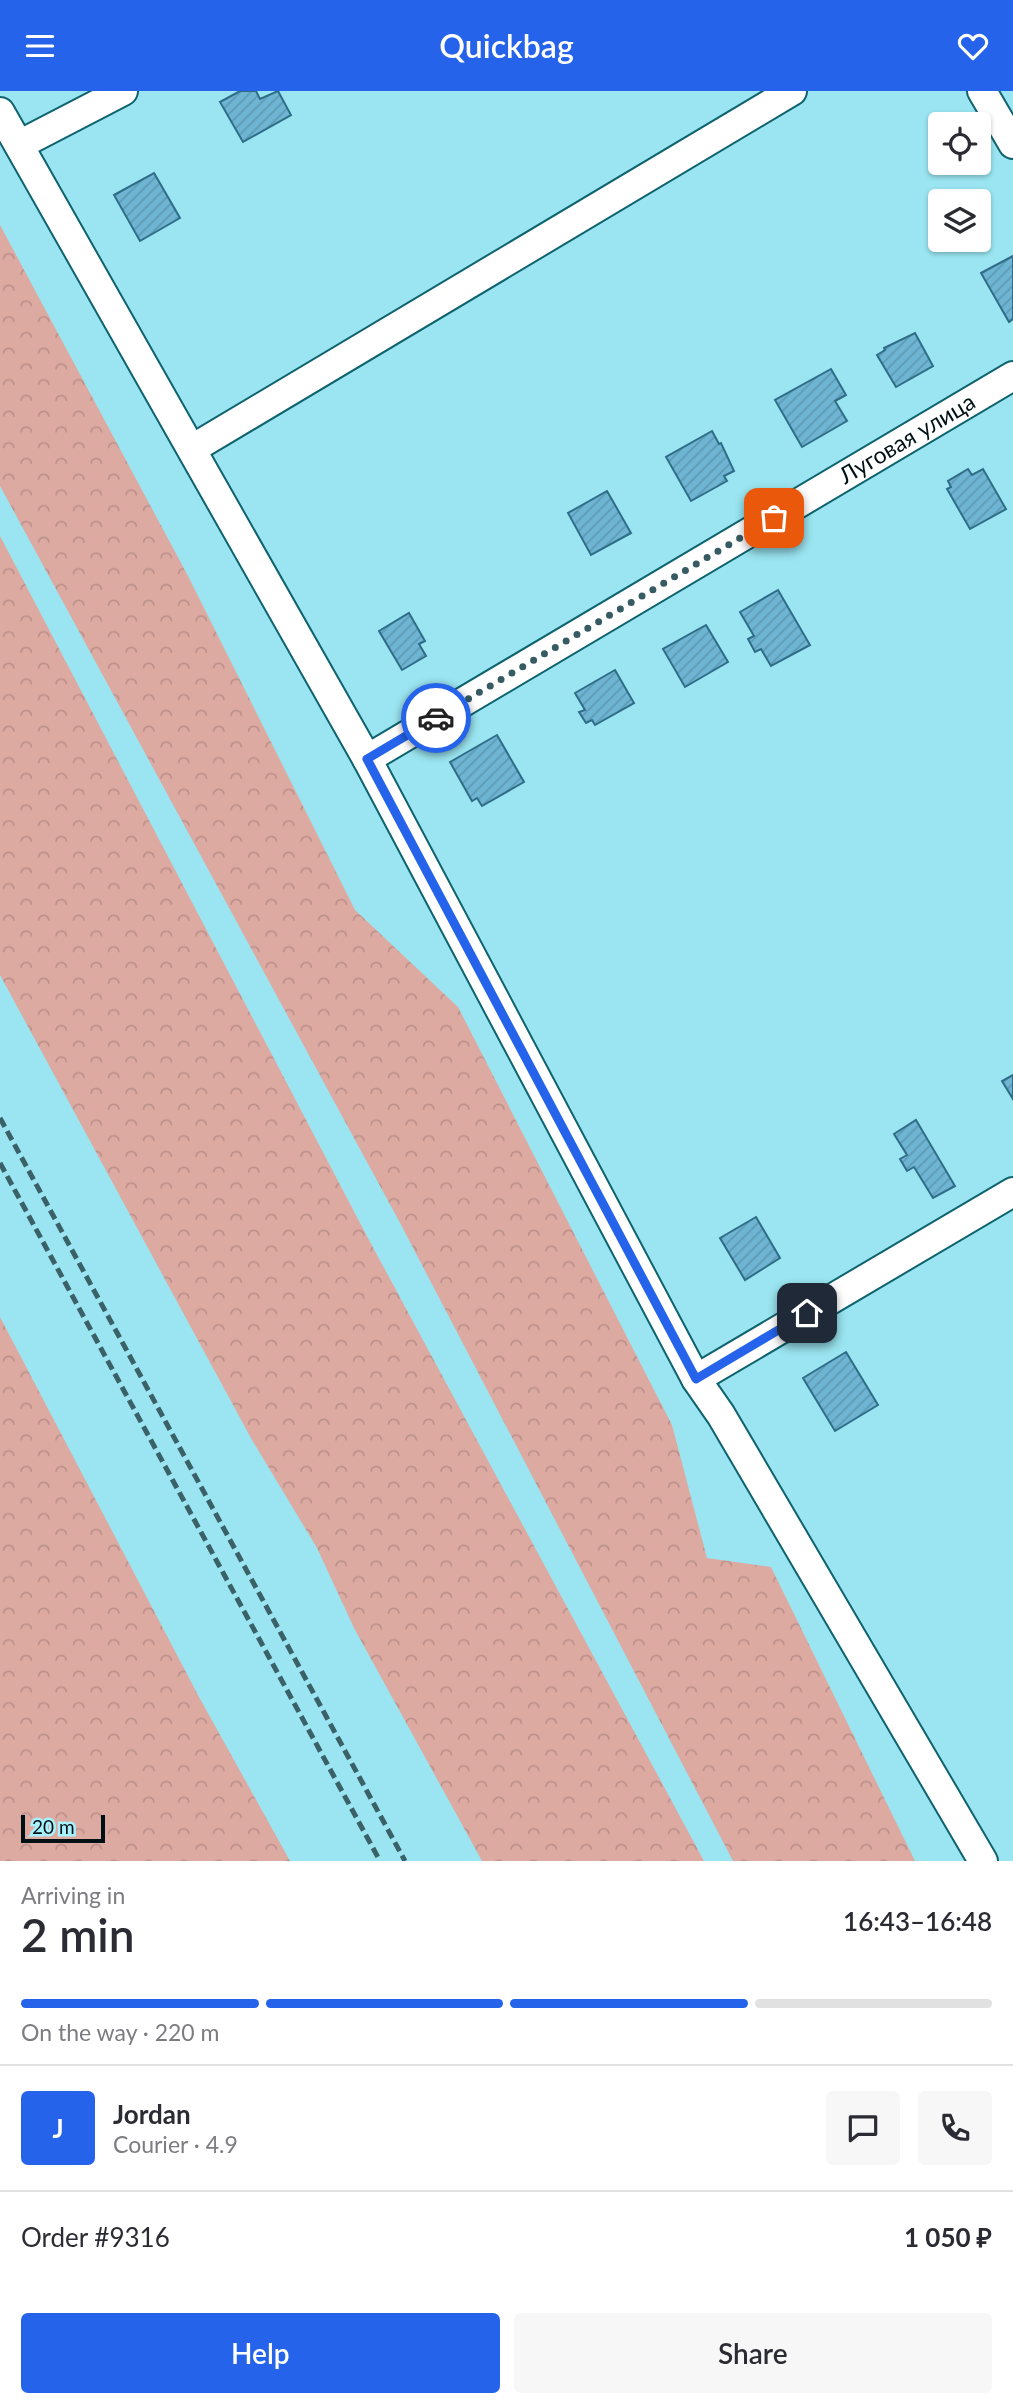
<!DOCTYPE html>
<meta charset="utf-8">
<style>
:root{--surface:#fff;--page:#f7f7f7;--text:#2b2b33;--muted:#7c7c81;--line:#e1e1e2;--accent:#2563eb}
body{margin:0;font-family:Lato,sans-serif;background:var(--page);color:var(--text);height:100vh;display:flex;flex-direction:column;font-size:26px;white-space:nowrap}
*{box-sizing:border-box;margin:0}
p{font-size:23px;color:var(--muted)}
.icon{flex:none;width:38px;height:38px;fill:none;stroke:currentColor;stroke-width:2;stroke-linecap:round;stroke-linejoin:round}
.map{position:relative;height:1770px;overflow:hidden}
.sheet{display:flex;flex-direction:column;background:var(--surface);flex:1}
.sheet>*{flex:none}
.tools{position:absolute;left:928px;top:21px;display:grid;gap:14px}
.tools a{display:grid;place-items:center;width:63px;height:63px;border-radius:7px;background:var(--surface);box-shadow:0 2px 5px #0004;font-size:35px}
.scale{position:absolute;left:21px;bottom:18px;width:84px;box-sizing:border-box;padding-left:7px;border:4px solid #001115;border-top:0;font-size:19px;line-height:24px;white-space:nowrap;color:#001115;-webkit-text-stroke:5px #a7f2fe;paint-order:stroke}
.pin{position:absolute;display:grid;place-items:center;width:60px;height:60px;color:#fff;margin:-30px;border-radius:14px;box-shadow:0 4px 10px #0006}
.courier{position:absolute;display:grid;place-items:center;width:70px;height:70px;margin:-35px;border:5px solid #2563eb;border-radius:50%;background:#fff;color:#222;box-shadow:0 2px 9px #0007}
.overview em{font-style:normal;font-weight:600}
.overview div{display:flex;flex-direction:column-reverse}
.overview{display:flex;align-items:center;justify-content:space-between;height:119px;padding:0 21px}
h1{font-size:46px;font-weight:600;line-height:52px}
.bar{display:grid;grid-template-columns:repeat(4,1fr);gap:10px 7px;align-content:center;height:84px;padding:0 21px}
.bar i{height:9px;border-radius:5px;background:var(--line)}
.bar .on{background:var(--accent)}
.bar p{grid-column:span 4}
.line{display:flex;align-items:center;gap:18px;padding:0 21px;border-top:2px solid var(--line)}
.line div{flex:1}
.round{display:grid;place-items:center;flex:none;width:74px;height:74px;border-radius:7px;background:var(--page)}
.primary-button{display:flex;gap:14px;margin-top:auto;padding:14px 21px}
.primary-button a{flex:1;height:80px;border-radius:7px;background:var(--accent);color:#fff;font-size:28px;font-weight:600;line-height:80px;text-align:center}
.primary-button a+a{background:var(--page);color:var(--text)}
header{display:flex;justify-content:space-between;align-items:center;height:91px;padding:0 21px;background:var(--accent);color:#fff;font-size:32px;font-weight:600}
.map>svg:first-child{display:block}
.forest{fill:url(#forest-crowns)}
.building{fill:url(#building-hatch);stroke:#2f6d87;stroke-width:2}
.lines{fill:none;stroke-linecap:round;stroke-linejoin:round}
.minor-casing{stroke:#0e636e;stroke-width:32}
.minor{stroke:#fff;stroke-width:28}
.rail{stroke:#3a6168;stroke-width:5;stroke-dasharray:10 5;stroke-linecap:butt}
.done{stroke:#365b62;stroke-width:7;stroke-dasharray:0 12.6}
.route{stroke:#2563eb;stroke-width:9}
.labels{text-anchor:middle;stroke-width:5;stroke-linejoin:round;paint-order:stroke}
.street-label{font-size:23px;fill:#001115;stroke:#a7f2fe}
</style>
<header><svg class="icon" aria-label="menu" viewBox="0 0 24 24"><path d="M4 6h16M4 12h16M4 18h16"/></svg>Quickbag<svg class="icon" aria-label="heart" viewBox="0 0 24 24"><path d="M12 20l-8-8c-3-5 5-10 8-4 3-6 11-1 8 4z"/></svg></header>
<div class="map">
<svg width="1013" height="1770" viewBox="0 0 1013 1770">
<defs>
<pattern id="forest-crowns" width="20" height="18" patternUnits="userSpaceOnUse" patternTransform="scale(1.75)"><rect width="20" height="18" fill="#ddaaa2"/><path d="M2 6a3 3 0 1 1 6 0M12 15a3 3 0 1 1 6 0" fill="none" stroke="#bc918b"/></pattern>
<pattern id="building-hatch" width="6" height="6" patternUnits="userSpaceOnUse" patternTransform="scale(1.75)"><rect width="6" height="6" fill="#6eb4d3"/><path d="M-1 1l2-2M0 6l6-6M5 7l2-2" fill="none" stroke="#5e9ab4"/></pattern>
</defs>
<rect width="100%" height="100%" fill="#9ae5f1"/>
<path class="forest" d="M0,134L188,485L355,819L458,916L672,1334L707,1467L771,1476L915,1770H733L399,1130L0,395Z
M0,445L369,1149L704,1770H482L354,1537L317,1457L252,1349L0,884Z
M0,1226L199,1606L290,1770H0Z"/>
<path class="building" d="M240,0H256L260,8L278,0L291,24L243,51L220,11Z
M154,82L180,127L140,150L114,104Z
M1013,165V228L1009,231L981,182Z
M915,242L933,275L896,296L877,264L885,259L884,257Z
M831,278L846,304L835,310L847,330L802,356L775,309Z
M712,340L719,353L721,352L734,380L724,385L727,390L691,410L666,366Z
M968,378L972,384L983,378L1006,418L970,438L947,398L951,396L948,390Z
M607,400L631,442L591,464L568,422Z
M778,499L810,554L771,575L761,558L755,561L748,548L754,545L740,521Z
M409,522L425,550L419,553L426,565L402,579L379,540Z
M706,534L728,571L685,596L663,558Z
M615,579L634,612L595,634L592,629L586,632L579,621L585,619L575,602Z
M497,644L524,691L482,715L477,707L472,710L450,671Z
M1013,984V1008L1002,990Z
M916,1029L955,1095L933,1107L914,1076L907,1080L900,1068L907,1064L894,1043Z
M756,1126L780,1167L745,1189L720,1147Z
M846,1261L878,1314L835,1340L803,1287Z"/>
<g class="lines">
<defs>
<g id="minor">
<path d="M982,0L1013,53"/>
<path d="M0,21L367,668L696,1288L721,1324L983,1770"/>
<path d="M19,54L123,0"/>
<path d="M192,358L792,0"/>
<path id="s1" d="M367,668L1013,285"/>
<path d="M696,1288L1013,1101"/>
</g>
</defs>
<use href="#minor" class="minor-casing"/>
<use href="#minor" class="minor"/>
<path class="rail" d="M0,1027L405,1770
M0,1072L380,1770"/>
</g>
<g class="lines">
<path class="done" d="M436,627L774,427"/>
<path class="route" d="M436,627L367,668L696,1288L807,1222"/>
</g>
<g class="labels">
<g class="street-label">
<text dy="8" stroke="none"><textPath href="#s1" startOffset="628">Луговая улица</textPath></text>
</g>
</g>
</svg>
<div class="tools">
<a><svg class="icon" aria-label="locate" viewBox="0 0 24 24"><circle cx="12" cy="12" r="6"/><path d="M12 2v4M12 18v4M2 12h4M18 12h4"/></svg></a>
<a><svg class="icon" aria-label="layers" viewBox="0 0 24 24"><path d="M12 4l9 5-9 5-9-5zM3 14l9 5 9-5"/></svg></a>
</div>
<div class="scale">20 m</div>
<div class="pin" style="left:774px;top:427px;background:#ea580c"><svg class="icon" aria-label="bag" viewBox="0 0 24 24"><path d="M5 8h14l-1 12H6zM9 8a3 3 0 0 1 6 0"/></svg></div>
<div class="pin" style="left:807px;top:1222px;background:#1f2937"><svg class="icon" aria-label="home" viewBox="0 0 24 24"><path d="M3 11l9-7 9 7M6 9v11h12V9"/></svg></div>
<div class="courier" style="left:436px;top:627px"><svg class="icon" aria-label="car" viewBox="0 0 24 24"><path d="M5 17H2v-5l4-1 3-4h7l3 4 3 1v5h-3M9 17h6M6 11h13"/><circle cx="7" cy="17" r="2"/><circle cx="17" cy="17" r="2"/></svg></div>
</div>
<section class="sheet">
<div class="overview"><div><h1>2 min</h1><p>Arriving in</p></div><em>16:43–16:48</em></div>
<div class="bar"><i class="on"></i><i class="on"></i><i class="on"></i><i></i><p>On the way · 220 m</p></div>
<div class="line" style="height:126px"><b class="round" style="background:var(--accent);color:#fff">J</b><div><b>Jordan</b><p>Courier · 4.9</p></div><a class="round"><svg class="icon" aria-label="chat" viewBox="0 0 24 24"><path d="M4 5h16v11H9l-5 4z"/></svg></a><a class="round"><svg class="icon" aria-label="phone" viewBox="0 0 24 24"><path d="M5 4h4l2 5-3 2q2 4 5 5l2-3 5 2v4C11 20 4 13 5 4z"/></svg></a></div>
<div class="line" style="height:91px"><div>Order #9316</div><b>1 050 ₽</b></div>
<div class="primary-button"><a>Help</a><a>Share</a></div>
</section>
